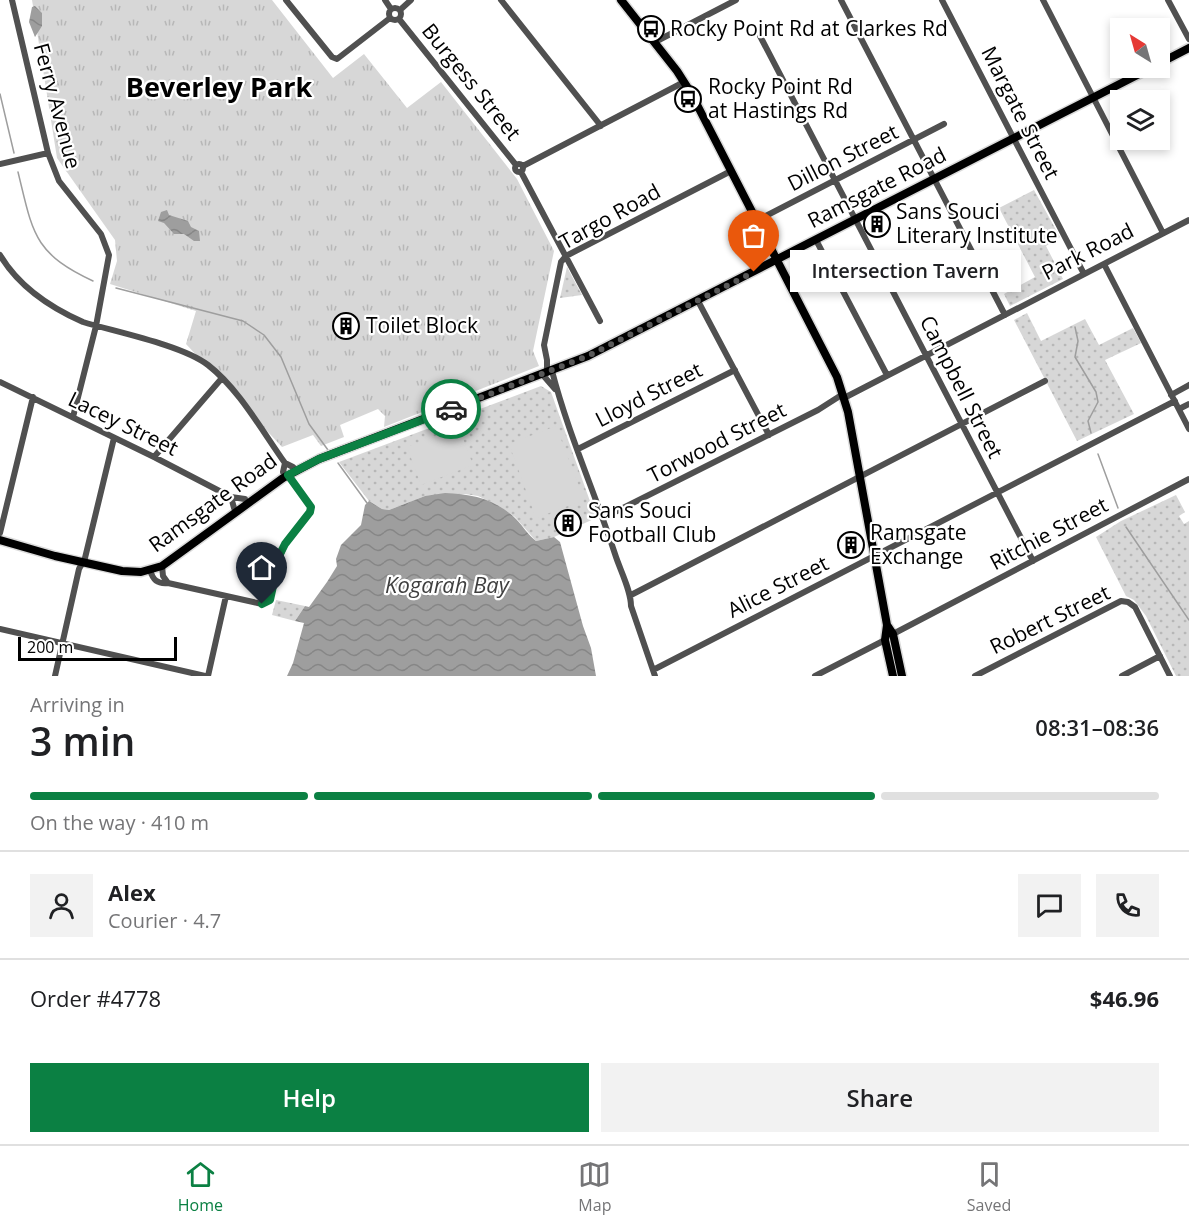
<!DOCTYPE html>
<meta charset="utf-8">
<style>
:root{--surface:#fff;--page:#f2f2f2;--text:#202124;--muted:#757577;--line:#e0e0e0;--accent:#0b8043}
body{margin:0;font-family:"Open Sans",sans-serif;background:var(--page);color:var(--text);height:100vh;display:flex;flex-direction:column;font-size:22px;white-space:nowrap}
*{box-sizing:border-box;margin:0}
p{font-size:20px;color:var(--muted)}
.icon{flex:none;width:33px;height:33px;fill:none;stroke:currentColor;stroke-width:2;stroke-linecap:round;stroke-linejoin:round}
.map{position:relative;height:676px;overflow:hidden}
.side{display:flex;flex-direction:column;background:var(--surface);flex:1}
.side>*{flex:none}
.needle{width:39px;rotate:323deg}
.fabs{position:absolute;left:1110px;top:18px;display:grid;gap:12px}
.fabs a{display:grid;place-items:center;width:60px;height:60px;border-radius:0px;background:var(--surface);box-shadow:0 3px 9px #0003;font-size:30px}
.scale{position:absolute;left:18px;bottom:15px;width:159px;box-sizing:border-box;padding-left:6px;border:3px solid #000;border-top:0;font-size:16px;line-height:21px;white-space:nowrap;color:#000;-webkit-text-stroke:4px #fff;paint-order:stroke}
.pin{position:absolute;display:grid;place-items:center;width:51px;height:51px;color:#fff;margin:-62px -26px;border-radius:50% 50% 50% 0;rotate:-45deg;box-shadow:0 0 6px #0007}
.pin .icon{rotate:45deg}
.courier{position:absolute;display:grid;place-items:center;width:60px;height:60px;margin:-30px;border:4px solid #0b8043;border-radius:50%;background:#fff;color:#222;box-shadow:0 2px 8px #0007}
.bubble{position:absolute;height:42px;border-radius:0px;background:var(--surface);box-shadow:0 3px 9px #0003;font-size:20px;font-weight:600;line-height:42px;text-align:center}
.headline em{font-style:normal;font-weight:600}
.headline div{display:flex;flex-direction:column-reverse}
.headline{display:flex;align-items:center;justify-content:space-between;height:102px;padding:0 30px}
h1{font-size:39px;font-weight:600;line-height:45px}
.bar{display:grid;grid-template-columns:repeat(4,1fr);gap:9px 6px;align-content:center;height:72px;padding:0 30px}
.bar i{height:8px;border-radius:4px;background:var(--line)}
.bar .selected{background:var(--accent)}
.bar p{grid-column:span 4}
.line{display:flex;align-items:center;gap:15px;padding:0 30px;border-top:2px solid var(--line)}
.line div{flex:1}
.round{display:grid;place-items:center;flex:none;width:63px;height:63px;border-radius:0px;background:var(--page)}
.primary-button{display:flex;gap:12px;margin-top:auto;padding:12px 30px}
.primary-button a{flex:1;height:69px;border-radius:0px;background:var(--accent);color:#fff;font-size:24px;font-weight:600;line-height:69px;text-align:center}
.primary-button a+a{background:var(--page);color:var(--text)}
.dock{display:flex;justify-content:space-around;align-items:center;height:84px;border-top:2px solid var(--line);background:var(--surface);font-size:16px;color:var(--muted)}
.dock a{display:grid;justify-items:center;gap:3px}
.dock .selected{color:var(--accent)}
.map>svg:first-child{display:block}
.grass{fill:url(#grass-tufts)}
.park{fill:url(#park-dots)}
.garden{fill:#d7d7d7}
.water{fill:url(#water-waves)}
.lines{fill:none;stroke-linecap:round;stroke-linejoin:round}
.stream{stroke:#9e9e9e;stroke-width:1.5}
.major-casing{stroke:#dbdbdb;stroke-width:11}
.minor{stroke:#505050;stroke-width:6}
.major{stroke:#000;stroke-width:8}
.done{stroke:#595959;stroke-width:6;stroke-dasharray:0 10.8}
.route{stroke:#0b8043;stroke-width:8}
.labels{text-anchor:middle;stroke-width:4.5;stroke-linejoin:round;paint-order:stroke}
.poi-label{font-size:21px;fill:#000;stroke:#fff;text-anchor:start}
.street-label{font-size:21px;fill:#000;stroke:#fff}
.water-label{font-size:22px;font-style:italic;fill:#3f3f3f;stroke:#fff}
.district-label{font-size:27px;font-weight:bold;fill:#000;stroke:#fff}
</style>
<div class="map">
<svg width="1189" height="676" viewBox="0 0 1189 676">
<defs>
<pattern id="grass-tufts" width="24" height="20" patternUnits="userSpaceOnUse" patternTransform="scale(1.5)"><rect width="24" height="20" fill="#d7d7d7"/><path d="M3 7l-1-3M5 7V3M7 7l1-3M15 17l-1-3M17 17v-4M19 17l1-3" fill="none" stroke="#b7b7b7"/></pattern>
<pattern id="park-dots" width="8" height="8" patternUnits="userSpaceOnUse" patternTransform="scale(1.5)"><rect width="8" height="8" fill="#d7d7d7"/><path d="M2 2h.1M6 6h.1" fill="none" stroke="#b7b7b7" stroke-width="1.8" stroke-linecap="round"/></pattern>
<pattern id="water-waves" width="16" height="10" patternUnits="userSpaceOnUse" patternTransform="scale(1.5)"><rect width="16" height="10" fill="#9e9e9e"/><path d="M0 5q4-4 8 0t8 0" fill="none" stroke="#868686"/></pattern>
</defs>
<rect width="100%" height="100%" fill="#fff"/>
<path class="grass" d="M32,0H272L333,78L364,54L407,108L441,82L517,179L554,251L533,351L539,366L384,427L385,416L378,409L340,425L344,437L321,446L313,435L282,447L186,344L196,311L110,284L117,261L115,240L57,158Z"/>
<path class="park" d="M1034,190L1060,237L1046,246L1063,279L1010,306L1004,294L1035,277L999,208Z
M567,267L582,295L560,298Z
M1027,313L1041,341L1085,319L1099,345L1133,328L1141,343L1105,360L1134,414L1077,441L1014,320Z
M541,386L551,392L596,518L554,537L536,541L515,517L499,506L478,496L465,494L425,496L389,510L382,509L369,501L339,462Z
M1176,495L1185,512L1179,516L1184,524L1189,521V676H1176L1146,616L1134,600L1126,596L1096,537L1121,521Z
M276,600L305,606L295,621L272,615Z"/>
<path class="garden" d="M556,426L584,500L536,518L509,444Z
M459,428L473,465L421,485L407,447Z"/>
<path class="water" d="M35,6L42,13V26L35,37L29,22L32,7Z
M167,210L169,215L188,221L191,227L199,231L200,241H194L184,234H174L164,223L158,221L161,212Z
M445,493C472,494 496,499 516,519C523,526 528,535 536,541L554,537L560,542L583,626L591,648L596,676H287L293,663L304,623L295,621L305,606L309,607L327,582L337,566L336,559L341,545L361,525L365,505L369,501L382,509L389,510L425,496Z"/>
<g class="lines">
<path class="stream" d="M0,94L14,153
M18,172C33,233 33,253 93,281
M116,288L243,321L264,335L281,357L309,424L328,450
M1075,327L1078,341L1075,357L1096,392L1098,402L1088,421L1091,433
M1098,454L1118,508
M338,463L367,503
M1126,527L1189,620"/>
<defs>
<path id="major" d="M621,0L677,71L691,93L837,377L848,412L887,625L885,640L893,676
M1160,63L1189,48
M0,540L55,556L122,571L141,572L162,566L283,478L319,459L588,356L1151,68
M887,625L893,634L902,676"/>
</defs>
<use href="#major" class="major-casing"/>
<path class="minor" d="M12,0L48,153L59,181L101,234L109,255L96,326L73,417
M286,0L332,57L337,59L390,18
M385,0L391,9
M501,0L601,126
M841,0L1005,315
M942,0L1084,274
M1043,0L1163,233
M1168,0L1189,39
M389 14a6 6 0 1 1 12 0a6 6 0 1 1-12 0Z
M400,10L411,0
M399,19L516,165
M760,36L1033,561
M655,42L736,0
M515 168a4 4 0 1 1 8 0a4 4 0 1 1-8 0Z
M0,164L48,153
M523,166L684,82
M521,172L600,321
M756,221L944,124
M816,240L887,375
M0,255C19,287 49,307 83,322C116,332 182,345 208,365C239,389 262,431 285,463L293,467
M1104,264L1189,429
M698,301L769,435
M552,371C568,433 595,493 615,554C620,570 631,590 631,606L655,676
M547,373V360L544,345L561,262L566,256L731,171
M542,374L555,389
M0,382L154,457L231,497L245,499
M1171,395L1189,385
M844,398L1189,220
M1179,409L1189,404
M578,449L735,370
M154,457L222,378
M283,472L285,463
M231,497L234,508
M603,518L818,410L843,394
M0,533L33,397
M162,566L163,576L168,583
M150,570C153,580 157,584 168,583L262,604L270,600L281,554L285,544L310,512L311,507L288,475
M631,595L1045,381
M0,629L205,676
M893,634L1189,479
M653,670L1175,401
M55,676L79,569L85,558L114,438
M208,676L226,596
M815,676L885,640
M975,676L1121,601L1128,602L1135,607L1170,676
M1122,676L1160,656"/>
<use href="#major" class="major"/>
</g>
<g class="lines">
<path class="done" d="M451,409L588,356L754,272"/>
<path class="route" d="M262,604L270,600L280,554L285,544L310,512L311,507L288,475L319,459L451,409"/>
</g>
<defs>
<symbol id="bus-ring" viewBox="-11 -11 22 22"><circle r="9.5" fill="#fff" stroke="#000" stroke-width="1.5"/><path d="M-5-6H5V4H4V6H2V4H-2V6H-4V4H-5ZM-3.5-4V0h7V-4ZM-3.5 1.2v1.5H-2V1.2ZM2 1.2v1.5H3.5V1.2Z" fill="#000"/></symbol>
<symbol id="building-ring" viewBox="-11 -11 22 22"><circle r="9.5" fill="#fff" stroke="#000" stroke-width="1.5"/><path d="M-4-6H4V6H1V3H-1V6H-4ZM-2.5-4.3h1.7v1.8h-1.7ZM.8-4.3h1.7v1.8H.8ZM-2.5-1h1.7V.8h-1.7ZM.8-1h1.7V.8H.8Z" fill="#000"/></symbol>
</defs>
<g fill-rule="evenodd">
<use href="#bus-ring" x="636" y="14" width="30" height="30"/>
<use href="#bus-ring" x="673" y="84" width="30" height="30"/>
<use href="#building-ring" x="862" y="209" width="30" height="30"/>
<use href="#building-ring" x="331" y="311" width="30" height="30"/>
<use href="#building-ring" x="553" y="508" width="30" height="30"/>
<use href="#building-ring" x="836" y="530" width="30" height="30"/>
</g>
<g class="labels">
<g class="poi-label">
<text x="670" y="36">Rocky Point Rd at Clarkes Rd</text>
<text x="708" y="94">Rocky Point Rd<tspan x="708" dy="24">at Hastings Rd</tspan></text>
<text x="896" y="219">Sans Souci<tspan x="896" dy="24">Literary Institute</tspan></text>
<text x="366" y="333">Toilet Block</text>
<text x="588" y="518">Sans Souci<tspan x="588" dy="24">Football Club</tspan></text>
<text x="870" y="540">Ramsgate<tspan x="870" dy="24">Exchange</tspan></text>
</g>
<g class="street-label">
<text transform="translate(471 82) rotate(51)" y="7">Burgess Street</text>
<text transform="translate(57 106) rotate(75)" y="7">Ferry Avenue</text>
<text transform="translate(1020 113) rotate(63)" y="7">Margate Street</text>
<text transform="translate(843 158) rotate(-27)" y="7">Dillon Street</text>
<text transform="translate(877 188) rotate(-27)" y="7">Ramsgate Road</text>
<text transform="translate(610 217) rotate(-29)" y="7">Targo Road</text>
<text transform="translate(1088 252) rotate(-27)" y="7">Park Road</text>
<text transform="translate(961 387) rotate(63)" y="7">Campbell Street</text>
<text transform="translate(649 395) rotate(-27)" y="7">Lloyd Street</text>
<text transform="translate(123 424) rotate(26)" y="7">Lacey Street</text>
<text transform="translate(717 443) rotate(-27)" y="7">Torwood Street</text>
<text transform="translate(213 503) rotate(-36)" y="7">Ramsgate Road</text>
<text transform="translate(1049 534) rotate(-28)" y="7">Ritchie Street</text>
<text transform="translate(778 587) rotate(-27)" y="7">Alice Street</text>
<text transform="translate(1050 620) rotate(-26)" y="7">Robert Street</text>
</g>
<g class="water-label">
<text x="447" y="593">Kogarah Bay</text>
</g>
<g class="district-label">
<text x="219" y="97">Beverley Park</text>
</g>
</g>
</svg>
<div class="fabs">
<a><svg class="needle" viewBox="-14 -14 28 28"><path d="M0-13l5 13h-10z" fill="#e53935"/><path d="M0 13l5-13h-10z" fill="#757577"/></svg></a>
<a><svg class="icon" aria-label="layers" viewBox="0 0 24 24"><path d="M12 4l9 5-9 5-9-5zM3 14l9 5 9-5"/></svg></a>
</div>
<div class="scale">200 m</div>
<div class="pin" style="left:754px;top:272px;background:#ea580c"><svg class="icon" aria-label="bag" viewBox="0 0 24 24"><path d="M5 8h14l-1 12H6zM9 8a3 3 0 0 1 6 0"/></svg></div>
<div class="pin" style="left:262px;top:604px;background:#1f2937"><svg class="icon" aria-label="home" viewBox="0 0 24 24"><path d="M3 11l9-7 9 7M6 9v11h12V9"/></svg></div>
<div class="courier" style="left:451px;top:409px"><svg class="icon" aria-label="car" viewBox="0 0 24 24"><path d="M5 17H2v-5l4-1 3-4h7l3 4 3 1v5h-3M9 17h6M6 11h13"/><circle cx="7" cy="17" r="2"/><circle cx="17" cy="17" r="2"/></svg></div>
<div class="bubble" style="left:790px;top:250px;width:231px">Intersection Tavern</div>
</div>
<section class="side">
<div class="headline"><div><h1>3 min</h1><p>Arriving in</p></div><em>08:31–08:36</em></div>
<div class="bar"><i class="selected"></i><i class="selected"></i><i class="selected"></i><i></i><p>On the way · 410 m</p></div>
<div class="line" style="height:108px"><a class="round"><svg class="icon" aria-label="person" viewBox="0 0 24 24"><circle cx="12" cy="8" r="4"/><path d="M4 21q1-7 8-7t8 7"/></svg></a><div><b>Alex</b><p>Courier · 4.7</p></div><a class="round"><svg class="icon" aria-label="chat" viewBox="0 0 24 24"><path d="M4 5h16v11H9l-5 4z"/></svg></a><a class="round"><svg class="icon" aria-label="phone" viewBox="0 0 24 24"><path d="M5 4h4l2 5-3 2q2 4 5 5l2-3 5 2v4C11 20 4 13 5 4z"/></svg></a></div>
<div class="line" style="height:78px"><div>Order #4778</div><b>$46.96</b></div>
<div class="primary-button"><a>Help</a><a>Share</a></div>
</section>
<nav class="dock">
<a class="selected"><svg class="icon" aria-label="home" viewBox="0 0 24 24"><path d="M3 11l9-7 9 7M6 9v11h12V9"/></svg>Home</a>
<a><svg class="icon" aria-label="map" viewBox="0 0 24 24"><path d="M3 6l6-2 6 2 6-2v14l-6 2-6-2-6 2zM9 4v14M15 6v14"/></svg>Map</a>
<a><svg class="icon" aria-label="saved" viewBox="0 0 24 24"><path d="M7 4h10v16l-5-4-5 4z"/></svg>Saved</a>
</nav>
